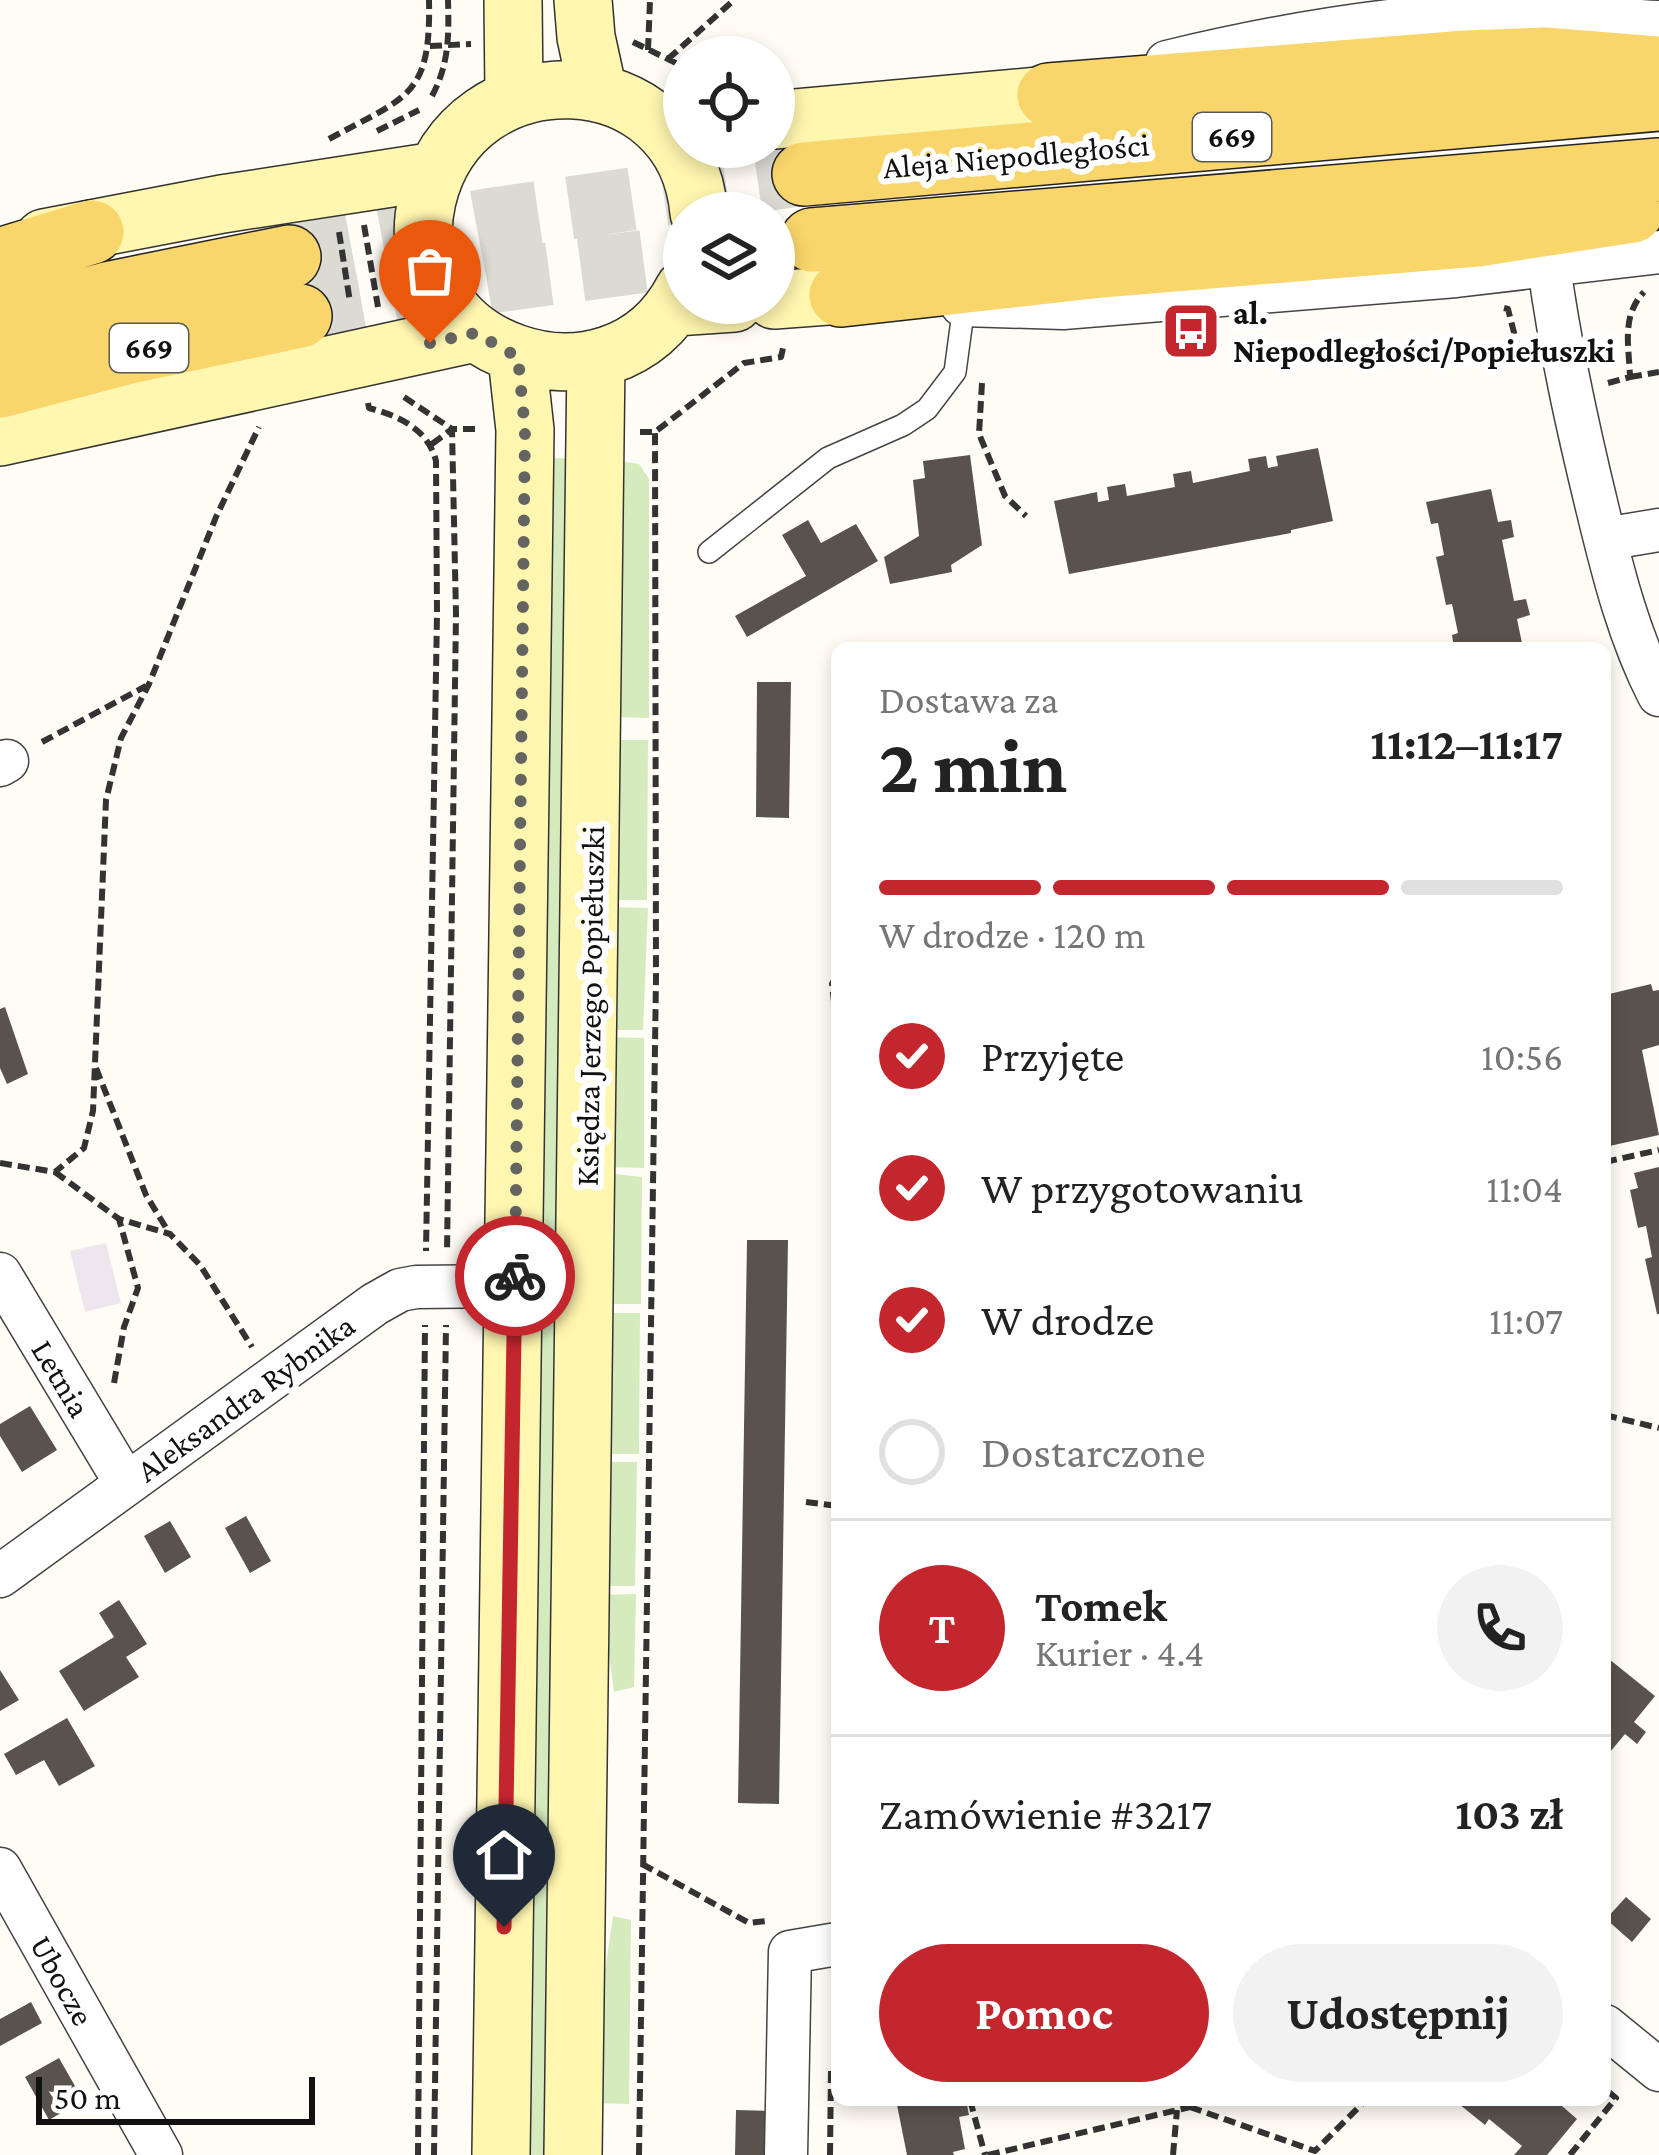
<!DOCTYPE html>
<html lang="pl">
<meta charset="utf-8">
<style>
:root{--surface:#fff;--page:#f2f2f2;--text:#222;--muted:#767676;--line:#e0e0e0;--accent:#c4262e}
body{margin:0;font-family:"Crimson Pro",serif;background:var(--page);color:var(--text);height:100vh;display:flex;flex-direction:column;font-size:45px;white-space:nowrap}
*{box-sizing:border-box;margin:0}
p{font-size:39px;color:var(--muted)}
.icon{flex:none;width:66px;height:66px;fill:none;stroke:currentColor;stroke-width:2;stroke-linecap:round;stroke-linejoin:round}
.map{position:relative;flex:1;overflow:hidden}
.panel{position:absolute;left:831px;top:642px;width:780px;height:1464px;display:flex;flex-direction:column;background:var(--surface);border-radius:18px;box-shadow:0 6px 18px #0003}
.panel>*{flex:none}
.controls{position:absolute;left:663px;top:36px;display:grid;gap:24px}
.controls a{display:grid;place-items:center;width:132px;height:132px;border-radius:50%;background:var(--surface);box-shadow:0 6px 18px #0003;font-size:60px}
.scale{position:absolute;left:36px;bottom:30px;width:279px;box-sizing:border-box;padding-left:12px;border:6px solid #111;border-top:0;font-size:33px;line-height:42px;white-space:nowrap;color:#111;-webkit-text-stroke:9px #fff;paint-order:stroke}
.pin{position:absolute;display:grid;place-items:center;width:102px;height:102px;color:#fff;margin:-123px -51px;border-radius:50% 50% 50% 0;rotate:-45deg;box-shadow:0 0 12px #0007}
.pin .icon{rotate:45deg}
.courier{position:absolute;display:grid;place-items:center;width:120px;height:120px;margin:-60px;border:9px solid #c4262e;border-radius:50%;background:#fff;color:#222;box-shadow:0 3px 15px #0007}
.summary em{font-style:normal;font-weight:700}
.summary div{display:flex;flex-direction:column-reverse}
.summary{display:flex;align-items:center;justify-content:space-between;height:204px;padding:0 48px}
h1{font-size:78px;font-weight:700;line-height:90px}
.bar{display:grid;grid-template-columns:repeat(4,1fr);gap:18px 12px;align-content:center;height:144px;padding:0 48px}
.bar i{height:15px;border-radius:9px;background:var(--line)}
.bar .on{background:var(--accent)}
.bar p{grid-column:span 4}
.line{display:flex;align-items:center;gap:30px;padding:0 48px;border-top:3px solid var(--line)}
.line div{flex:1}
.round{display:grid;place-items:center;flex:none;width:126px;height:126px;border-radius:63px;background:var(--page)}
ol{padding:0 48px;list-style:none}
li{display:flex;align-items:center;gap:36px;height:132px}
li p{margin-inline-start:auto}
li .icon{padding:12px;border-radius:50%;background:var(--accent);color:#fff;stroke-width:4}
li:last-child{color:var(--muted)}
li i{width:66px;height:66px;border:6px solid var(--line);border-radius:50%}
.primary-button{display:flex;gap:24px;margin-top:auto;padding:24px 48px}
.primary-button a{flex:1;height:138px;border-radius:72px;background:var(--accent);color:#fff;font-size:48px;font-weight:700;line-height:138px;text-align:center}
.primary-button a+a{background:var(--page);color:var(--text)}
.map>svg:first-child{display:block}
.industrial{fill:#eee6ef}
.green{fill:#d5ebbd}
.building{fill:#5a524d}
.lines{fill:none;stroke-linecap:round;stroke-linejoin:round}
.primary-tunnel{stroke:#dbdad3;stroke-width:63;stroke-dasharray:63 32;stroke-linecap:butt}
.lane-casing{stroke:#444;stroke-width:24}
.street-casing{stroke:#444;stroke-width:45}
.secondary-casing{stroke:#333;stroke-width:60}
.primary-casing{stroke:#222;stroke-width:66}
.path{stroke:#333;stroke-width:6;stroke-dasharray:12 6;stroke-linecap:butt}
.lane{stroke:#fff;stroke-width:21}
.street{stroke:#fff;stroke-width:42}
.secondary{stroke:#fff6b0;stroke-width:57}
.primary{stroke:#f9d66b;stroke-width:63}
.done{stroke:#646461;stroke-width:12;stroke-dasharray:0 21.6}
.route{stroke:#c4262e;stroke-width:15}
.labels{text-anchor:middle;stroke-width:12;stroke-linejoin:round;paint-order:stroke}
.shield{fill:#fff;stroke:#585858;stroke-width:3}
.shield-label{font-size:30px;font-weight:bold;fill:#111}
.street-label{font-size:33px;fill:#111;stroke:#fff}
.poi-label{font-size:33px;font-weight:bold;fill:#111;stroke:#fff;text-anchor:start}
</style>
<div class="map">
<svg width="1659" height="2155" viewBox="0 0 1659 2155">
<rect width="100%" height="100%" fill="#fffdf5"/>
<path class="industrial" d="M106,1243L121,1303L85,1312L70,1251Z"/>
<path class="green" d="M544,457L572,459L552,2155H520Z
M615,460L639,464L649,479V718L619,717Z
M618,740H648L647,900H609Z
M610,907L648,908L643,1030H608Z
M608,1037L644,1038V1168L607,1167Z
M606,1173L642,1177L641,1304H605Z
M606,1313H640L639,1454H605Z
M604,1462H637L635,1586H603Z
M636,1594L634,1687L614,1692L601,1595Z
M613,1916L631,1920L629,2104L593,2103V2054Z"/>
<path class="building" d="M1318,448L1333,521L1291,530V533L1069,574L1054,501L1097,492L1098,502L1109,500L1107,487L1125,484L1127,496L1175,487L1173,474L1191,471L1193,483L1250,471L1248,459L1266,456L1268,468L1278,466L1276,456Z
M970,455L982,545L951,565L952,572L890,584L884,557L919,536L913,480L925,478L923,461Z
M1491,489L1498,522L1511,520L1514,537L1502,540L1514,601L1526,599L1530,615L1517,619L1523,648H1454L1452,635L1458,633L1452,604L1446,605L1436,557L1444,555L1438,523L1431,524L1426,502Z
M808,520L821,543L856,524L878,561L747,637L735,616L806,576L782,535Z
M757,682H791L789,818L756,817Z
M1651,984L1653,991L1659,990V1045L1642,1050L1659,1135L1605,1147V995Z
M5,1007L28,1074L7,1084L0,1068V1009Z
M1659,1167V1314H1657L1645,1259L1652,1257L1646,1226L1638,1228L1630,1190L1638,1188L1634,1173Z
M747,1240H788L779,1804L738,1803Z
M30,1406L57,1450L22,1472L0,1436V1424Z
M246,1516L271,1561L250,1573L225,1528Z
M170,1521L191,1557L165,1573L144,1536Z
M119,1600L147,1644L126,1657L139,1677L84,1711L59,1671L114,1637L99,1613Z
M1609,1659L1655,1696L1634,1722L1646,1732L1637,1744L1625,1734L1605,1758V1665Z
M0,1670L19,1700L0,1711Z
M67,1718L95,1766L59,1786L44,1760L16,1775L4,1754Z
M1626,1897L1651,1919L1632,1942L1606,1919Z
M31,2002L42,2023L0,2046V2019Z
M59,2058L83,2100L49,2120L25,2077Z
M896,2100H966L969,2115L959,2117L965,2149L953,2152L954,2155H907Z
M1454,2100H1555L1577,2119L1547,2155H1514L1522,2146L1489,2119L1485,2125Z
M736,2110L773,2111V2155H735Z"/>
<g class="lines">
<path class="primary-tunnel" d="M289,257L487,220L804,174
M300,316L496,281L684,256"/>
<defs>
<path id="lane" d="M709,552L828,458L903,425L927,409L955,372L964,305"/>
<path id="street" d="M1167,62C1287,33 1415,11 1540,12C1580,13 1619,21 1659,22
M1549,266C1560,349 1578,429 1598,511C1613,573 1629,637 1659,695
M962,305L1063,308L1456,276L1659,252
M1605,539L1659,530
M0,765L7,761
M0,1274L125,1482
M0,1576L375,1304L400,1290L416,1287L515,1286
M0,1869L161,2155
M1605,2026L1659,2070
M786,2155L790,1952L837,1944"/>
<path id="secondary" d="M513,0L514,96
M583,0L586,37L598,92
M774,120L1049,95
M44,238L222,204L436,171
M684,289C612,428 392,351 427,200C463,47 686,55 699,213
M774,300L841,295
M675,307L734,303
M0,437L475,333
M501,2155L525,430L517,357
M573,2155L596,360"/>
<path id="primary" d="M1049,95L1466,62L1545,59L1659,68
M804,174L1659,99
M812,240L1659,170
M0,260L92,232
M841,295L1101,266L1477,235L1632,211
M0,322L111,293L289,257
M0,386L125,353L300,316"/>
</defs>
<use href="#lane" class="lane-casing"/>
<use href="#street" class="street-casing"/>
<use href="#secondary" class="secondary-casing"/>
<use href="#primary" class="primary-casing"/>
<path class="path" d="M633,42L684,67
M430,46L471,44
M648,50L650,0
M668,59L734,0
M432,96C449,64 449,36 448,0
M377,131L419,110
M329,139C408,96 431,97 429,0
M364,225L378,307
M339,232L350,302
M1504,308L1508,309L1520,356
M1630,377L1659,372
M982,383L979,434L1005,496L1026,516
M1608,383L1630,377C1629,346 1621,316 1644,292
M404,397L452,429L456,614L447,1251
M368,403L369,408C399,416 428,429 436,461L437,614L426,1251
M640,432H655L744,363L781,357L784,344
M432,444L452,429H477
M42,742L146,686
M837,975L832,984L837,1028
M96,1068L146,1195L168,1231
M1605,1162L1659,1150
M0,1163L55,1172L84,1148L93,1111L106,800L121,738L149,684L216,517L259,427
M55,1172L119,1219L170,1234L200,1265L252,1347
M114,1383L124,1327L138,1288L119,1219
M1605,1415L1659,1428
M806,1502L837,1506
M642,1864L749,1923L767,1921
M970,2100L985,2155
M1190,2107L1315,2151L1366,2100
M418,2155L425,1325
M434,2155L446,1325
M639,2155L656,977L655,432
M830,2155L831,2069
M988,2155L1190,2107L1189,2100
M1173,2155L1177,2110
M1570,2155L1616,2098L1605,2089"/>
<use href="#lane" class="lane"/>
<use href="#street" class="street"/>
<use href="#secondary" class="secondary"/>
<use href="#primary" class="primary"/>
</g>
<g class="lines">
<path class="done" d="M430,343L475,333L518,357L525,430L515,1276"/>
<path class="route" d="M504,1927L515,1276"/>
</g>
<defs>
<symbol id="bus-square" viewBox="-11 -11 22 22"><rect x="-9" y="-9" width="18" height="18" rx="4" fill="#c4262e" stroke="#fff"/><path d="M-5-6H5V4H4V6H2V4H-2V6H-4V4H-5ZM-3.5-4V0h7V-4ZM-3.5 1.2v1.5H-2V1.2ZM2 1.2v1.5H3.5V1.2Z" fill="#fff"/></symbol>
</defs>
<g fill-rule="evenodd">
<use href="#bus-square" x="1158" y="298" width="66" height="66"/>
</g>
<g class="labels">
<g class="shield">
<rect x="1193" y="113" width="78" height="48" rx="9"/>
<rect x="110" y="324" width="78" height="48" rx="9"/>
</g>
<g class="shield-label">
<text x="1232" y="147">669</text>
<text x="149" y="358">669</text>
</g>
<g class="street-label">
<text transform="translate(1016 155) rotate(-5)" y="12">Aleja Niepodległości</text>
<text transform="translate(589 1006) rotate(-89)" y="12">Księdza Jerzego Popiełuszki</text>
<text transform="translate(62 1378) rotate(59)" y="12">Letnia</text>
<text transform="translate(245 1397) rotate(-36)" y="12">Aleksandra Rybnika</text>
<text transform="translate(63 1980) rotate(61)" y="12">Ubocze</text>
</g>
<g class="poi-label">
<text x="1233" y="324">al.<tspan x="1233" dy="38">Niepodległości/Popiełuszki</tspan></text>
</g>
</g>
</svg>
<div class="controls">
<a><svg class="icon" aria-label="locate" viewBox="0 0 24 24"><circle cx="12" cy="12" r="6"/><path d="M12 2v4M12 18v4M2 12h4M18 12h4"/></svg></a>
<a><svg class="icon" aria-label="layers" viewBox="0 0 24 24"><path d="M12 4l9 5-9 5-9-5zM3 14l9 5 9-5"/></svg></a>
</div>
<div class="scale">50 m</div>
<div class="pin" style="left:430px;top:343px;background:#ea580c"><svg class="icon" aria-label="bag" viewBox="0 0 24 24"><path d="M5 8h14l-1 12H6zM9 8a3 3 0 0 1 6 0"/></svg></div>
<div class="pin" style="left:504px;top:1927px;background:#1f2937"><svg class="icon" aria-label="home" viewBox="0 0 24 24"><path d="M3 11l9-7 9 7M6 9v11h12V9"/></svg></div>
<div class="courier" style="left:515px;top:1276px"><svg class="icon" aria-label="bike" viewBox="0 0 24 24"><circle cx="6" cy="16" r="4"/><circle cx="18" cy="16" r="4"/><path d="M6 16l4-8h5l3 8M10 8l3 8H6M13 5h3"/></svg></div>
<section class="panel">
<div class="summary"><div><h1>2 min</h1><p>Dostawa za</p></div><em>11:12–11:17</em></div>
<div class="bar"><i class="on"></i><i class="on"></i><i class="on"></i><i></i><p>W drodze · 120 m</p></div>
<ol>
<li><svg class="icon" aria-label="check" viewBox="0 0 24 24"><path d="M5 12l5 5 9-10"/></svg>Przyjęte<p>10:56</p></li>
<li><svg class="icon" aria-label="check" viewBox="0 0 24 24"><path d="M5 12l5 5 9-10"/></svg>W przygotowaniu<p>11:04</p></li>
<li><svg class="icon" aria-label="check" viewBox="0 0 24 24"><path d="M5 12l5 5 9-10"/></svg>W drodze<p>11:07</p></li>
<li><i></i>Dostarczone</li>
</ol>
<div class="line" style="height:216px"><b class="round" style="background:var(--accent);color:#fff">T</b><div><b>Tomek</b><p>Kurier · 4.4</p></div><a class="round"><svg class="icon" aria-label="phone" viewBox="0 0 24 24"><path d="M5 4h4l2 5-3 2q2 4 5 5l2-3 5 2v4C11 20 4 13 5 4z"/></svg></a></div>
<div class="line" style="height:156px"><div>Zamówienie #3217</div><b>103 zł</b></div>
<div class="primary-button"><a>Pomoc</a><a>Udostępnij</a></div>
</section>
</div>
